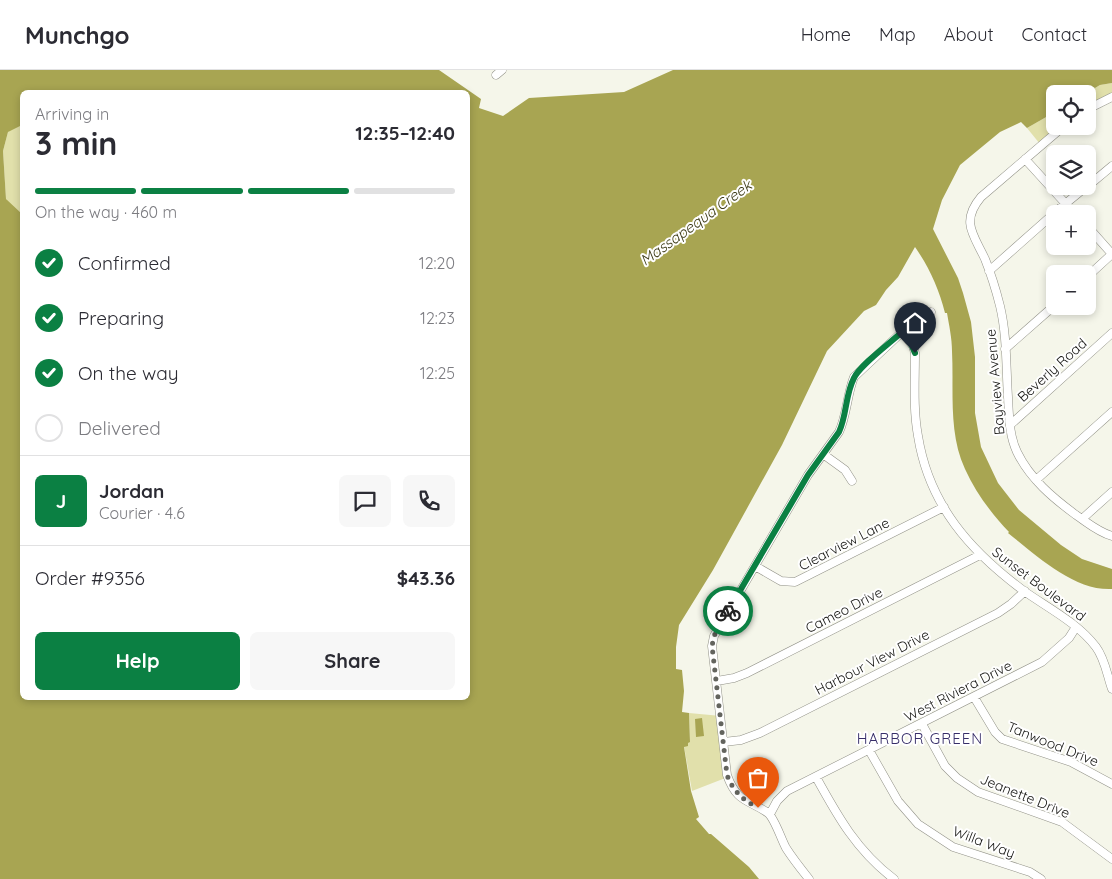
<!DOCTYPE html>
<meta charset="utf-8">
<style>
:root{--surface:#fff;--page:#f7f7f7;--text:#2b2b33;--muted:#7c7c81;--line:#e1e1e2;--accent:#0b8043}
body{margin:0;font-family:Quicksand,sans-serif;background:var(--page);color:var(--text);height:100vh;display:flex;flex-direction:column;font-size:19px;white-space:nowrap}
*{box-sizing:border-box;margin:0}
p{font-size:16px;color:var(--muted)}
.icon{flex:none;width:28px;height:28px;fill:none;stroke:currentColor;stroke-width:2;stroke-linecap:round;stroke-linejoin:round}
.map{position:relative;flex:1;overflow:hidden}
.drawer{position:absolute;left:20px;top:20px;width:450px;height:610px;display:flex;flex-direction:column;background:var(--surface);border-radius:8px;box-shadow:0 2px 8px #0003}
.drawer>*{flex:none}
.fabs{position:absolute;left:1046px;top:15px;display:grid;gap:10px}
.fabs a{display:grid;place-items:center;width:50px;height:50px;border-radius:8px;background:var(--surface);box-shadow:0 2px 8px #0003;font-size:25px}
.pin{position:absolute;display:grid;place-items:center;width:42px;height:42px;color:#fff;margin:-51px -21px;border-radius:50% 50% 50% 0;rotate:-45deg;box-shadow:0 0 5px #0007}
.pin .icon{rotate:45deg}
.courier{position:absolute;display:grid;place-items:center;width:50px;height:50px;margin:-25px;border:4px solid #0b8043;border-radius:50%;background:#fff;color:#222;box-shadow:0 1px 6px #0007}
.head em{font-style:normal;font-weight:700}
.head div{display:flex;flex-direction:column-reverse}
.head{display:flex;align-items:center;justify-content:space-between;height:85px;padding:0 15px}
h1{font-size:32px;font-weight:700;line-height:38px}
.bar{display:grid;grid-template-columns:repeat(4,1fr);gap:8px 5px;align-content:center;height:60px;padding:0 15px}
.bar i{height:6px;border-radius:4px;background:var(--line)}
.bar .current{background:var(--accent)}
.bar p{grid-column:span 4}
.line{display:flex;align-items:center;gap:12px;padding:0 15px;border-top:1px solid var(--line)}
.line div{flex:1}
.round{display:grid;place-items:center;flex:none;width:52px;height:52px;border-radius:8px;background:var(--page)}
ol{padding:0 15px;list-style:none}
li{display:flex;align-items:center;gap:15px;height:55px}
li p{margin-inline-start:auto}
li .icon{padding:5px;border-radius:50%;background:var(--accent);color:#fff;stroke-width:4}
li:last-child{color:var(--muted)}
li i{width:28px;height:28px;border:2px solid var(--line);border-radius:50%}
.button{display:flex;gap:10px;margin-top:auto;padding:10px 15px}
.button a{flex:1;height:58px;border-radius:8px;background:var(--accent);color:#fff;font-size:20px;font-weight:700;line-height:58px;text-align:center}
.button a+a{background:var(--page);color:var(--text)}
header{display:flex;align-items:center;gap:30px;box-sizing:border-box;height:70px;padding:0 25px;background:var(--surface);border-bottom:1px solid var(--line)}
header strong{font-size:24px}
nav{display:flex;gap:28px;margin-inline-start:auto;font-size:18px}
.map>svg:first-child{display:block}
.green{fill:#e1e0ab}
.water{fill:#a8a552;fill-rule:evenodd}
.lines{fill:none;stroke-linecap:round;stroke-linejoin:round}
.minor-casing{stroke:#919187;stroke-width:9}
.minor{stroke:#fff;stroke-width:8}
.done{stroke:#63645e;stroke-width:5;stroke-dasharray:0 9}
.route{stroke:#0b8043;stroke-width:6}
.labels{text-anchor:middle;stroke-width:4;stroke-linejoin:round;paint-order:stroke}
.street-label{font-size:14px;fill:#151512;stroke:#fff}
.water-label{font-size:15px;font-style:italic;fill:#3c3a16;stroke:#fff}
.neighbourhood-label{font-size:15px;letter-spacing:1px;fill:#372e69;stroke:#fff}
</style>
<header>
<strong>Munchgo</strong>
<nav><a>Home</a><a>Map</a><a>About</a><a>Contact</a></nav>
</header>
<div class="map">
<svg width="1112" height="809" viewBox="0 0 1112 809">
<rect width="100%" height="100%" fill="#f5f6ea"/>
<path class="green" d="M1112,13V27L1088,38V24H1085L1100,15Z
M1055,42V56H1063L1040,74L1027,58Z
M22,45V157L6,129L3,81L8,62Z
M689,643L721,646L728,707L692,721L684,676H688V672H690Z"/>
<path class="water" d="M0,0H439L481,29L479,38L503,46L529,28L624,22L673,0H1112V13L1100,15L1085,24H1055V42L1027,58L1021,52L1000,62L960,95L942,130L933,159L958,208L963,223L971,252L975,287V343L981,377L998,413L1019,440L1061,475L1082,489L1112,499V519C1074,521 1036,485 1008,463L1009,462C991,443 976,423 965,399C948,362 954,320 952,281C952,268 949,255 947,243H945C939,219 929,197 915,177L898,207L886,220L876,235L864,241L827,281L782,375L713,500L679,555L676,577V599L682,600L684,621L682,642L689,643L690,672L688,673V676L684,677L691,721L699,747L696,749L709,764H711L749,797L759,809H0ZM22,22H468V628H22V144L6,129L3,81L8,62L22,55Z
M702,648L704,666L696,667L695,649Z"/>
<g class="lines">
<defs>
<path id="minor" d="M496,5L502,0
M1088,39L1112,27
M1064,56L981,127C960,152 974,165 985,189C991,204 996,220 1000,236C1007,265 1006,297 1008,327C1009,346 1009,365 1017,382C1030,409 1053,428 1076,445C1088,453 1098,462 1112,466
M1025,89L1075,144
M1088,116L1112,96
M1088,157L1112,184
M989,201L1059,139L1087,116
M1088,206L1112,184
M902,262L913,276L915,283C915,311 913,339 918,366C929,435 970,481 1024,521C1048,538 1078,553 1096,577C1105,589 1107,605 1112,619
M1005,279L1055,235
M1010,355L1112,263
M823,384L845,400L852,411
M1036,410L1112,342
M1082,449L1112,422
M755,496L781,511L795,512L944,437
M717,611L734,608L747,603L980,485
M974,627L995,662L1002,669L1071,692L1112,714
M922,654L945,696L957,708L978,722L1062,752L1112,789
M724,672L741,670L760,663L998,543L1011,534L1025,521
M869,680L898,731L918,754L953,777L1030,802L1041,809
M816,707C838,747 857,781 894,809
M770,744L777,731L787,721L1042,592L1069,568L1076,557
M809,809C801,799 793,789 786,778C781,769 775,749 768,743C748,729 737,733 727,705L712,576L714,566L808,405L839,362C847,345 847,324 854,307L918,247L931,242"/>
</defs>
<use href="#minor" class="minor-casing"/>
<use href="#minor" class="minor"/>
</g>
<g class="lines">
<path class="done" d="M728,541L714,566L712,576L727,705C733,721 743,730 758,738"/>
<path class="route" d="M728,541L808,405L839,362C847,345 845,325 854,308C860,295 890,273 902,262L912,276L915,283"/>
</g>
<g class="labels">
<g class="street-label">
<text transform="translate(1052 300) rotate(-42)" y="5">Beverly Road</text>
<text transform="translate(995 312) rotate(-95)" y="5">Bayview Avenue</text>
<text transform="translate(844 474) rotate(-27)" y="5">Clearview Lane</text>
<text transform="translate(1039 514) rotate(37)" y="5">Sunset Boulevard</text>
<text transform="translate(844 540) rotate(-27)" y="5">Cameo Drive</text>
<text transform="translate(872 592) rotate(-27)" y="5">Harbour View Drive</text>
<text transform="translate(958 621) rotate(-27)" y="5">West Riviera Drive</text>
<text transform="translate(1053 674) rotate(22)" y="5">Tanwood Drive</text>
<text transform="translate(1025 726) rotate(22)" y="5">Jeanette Drive</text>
<text transform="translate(984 772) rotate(21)" y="5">Willa Way</text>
</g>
<g class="water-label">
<text transform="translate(696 153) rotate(-36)" y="5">Massapequa Creek</text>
</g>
<g class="neighbourhood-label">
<text x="920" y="674">HARBOR GREEN</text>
</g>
</g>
</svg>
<div class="fabs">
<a><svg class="icon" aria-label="locate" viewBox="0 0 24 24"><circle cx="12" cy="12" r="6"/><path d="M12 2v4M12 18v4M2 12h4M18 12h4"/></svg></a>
<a><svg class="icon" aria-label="layers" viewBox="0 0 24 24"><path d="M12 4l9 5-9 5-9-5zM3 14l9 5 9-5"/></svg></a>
<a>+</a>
<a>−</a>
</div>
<div class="pin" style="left:758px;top:738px;background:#ea580c"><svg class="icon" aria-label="bag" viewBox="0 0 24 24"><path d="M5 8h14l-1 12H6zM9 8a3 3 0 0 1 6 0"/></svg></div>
<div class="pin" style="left:915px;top:283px;background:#1f2937"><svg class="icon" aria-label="home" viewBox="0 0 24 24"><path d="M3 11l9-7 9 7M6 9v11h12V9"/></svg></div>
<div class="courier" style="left:728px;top:541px"><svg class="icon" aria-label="bike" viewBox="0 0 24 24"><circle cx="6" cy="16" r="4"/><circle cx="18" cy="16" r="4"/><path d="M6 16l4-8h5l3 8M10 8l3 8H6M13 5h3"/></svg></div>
<section class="drawer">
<div class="head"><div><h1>3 min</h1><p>Arriving in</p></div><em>12:35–12:40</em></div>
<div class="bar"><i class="current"></i><i class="current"></i><i class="current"></i><i></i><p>On the way · 460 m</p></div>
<ol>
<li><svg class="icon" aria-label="check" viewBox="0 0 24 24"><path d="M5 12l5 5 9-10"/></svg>Confirmed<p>12:20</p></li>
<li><svg class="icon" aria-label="check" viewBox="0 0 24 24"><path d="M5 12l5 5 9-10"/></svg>Preparing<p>12:23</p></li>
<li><svg class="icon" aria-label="check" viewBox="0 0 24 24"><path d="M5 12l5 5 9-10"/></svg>On the way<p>12:25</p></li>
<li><i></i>Delivered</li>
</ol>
<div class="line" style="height:90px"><b class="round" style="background:var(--accent);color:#fff">J</b><div><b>Jordan</b><p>Courier · 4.6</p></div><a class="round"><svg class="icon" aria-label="chat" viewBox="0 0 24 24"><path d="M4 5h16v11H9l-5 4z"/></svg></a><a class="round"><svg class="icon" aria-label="phone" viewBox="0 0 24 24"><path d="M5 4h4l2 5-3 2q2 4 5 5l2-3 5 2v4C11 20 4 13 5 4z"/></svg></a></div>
<div class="line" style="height:65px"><div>Order #9356</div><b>$43.36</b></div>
<div class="button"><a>Help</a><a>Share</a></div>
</section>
</div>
